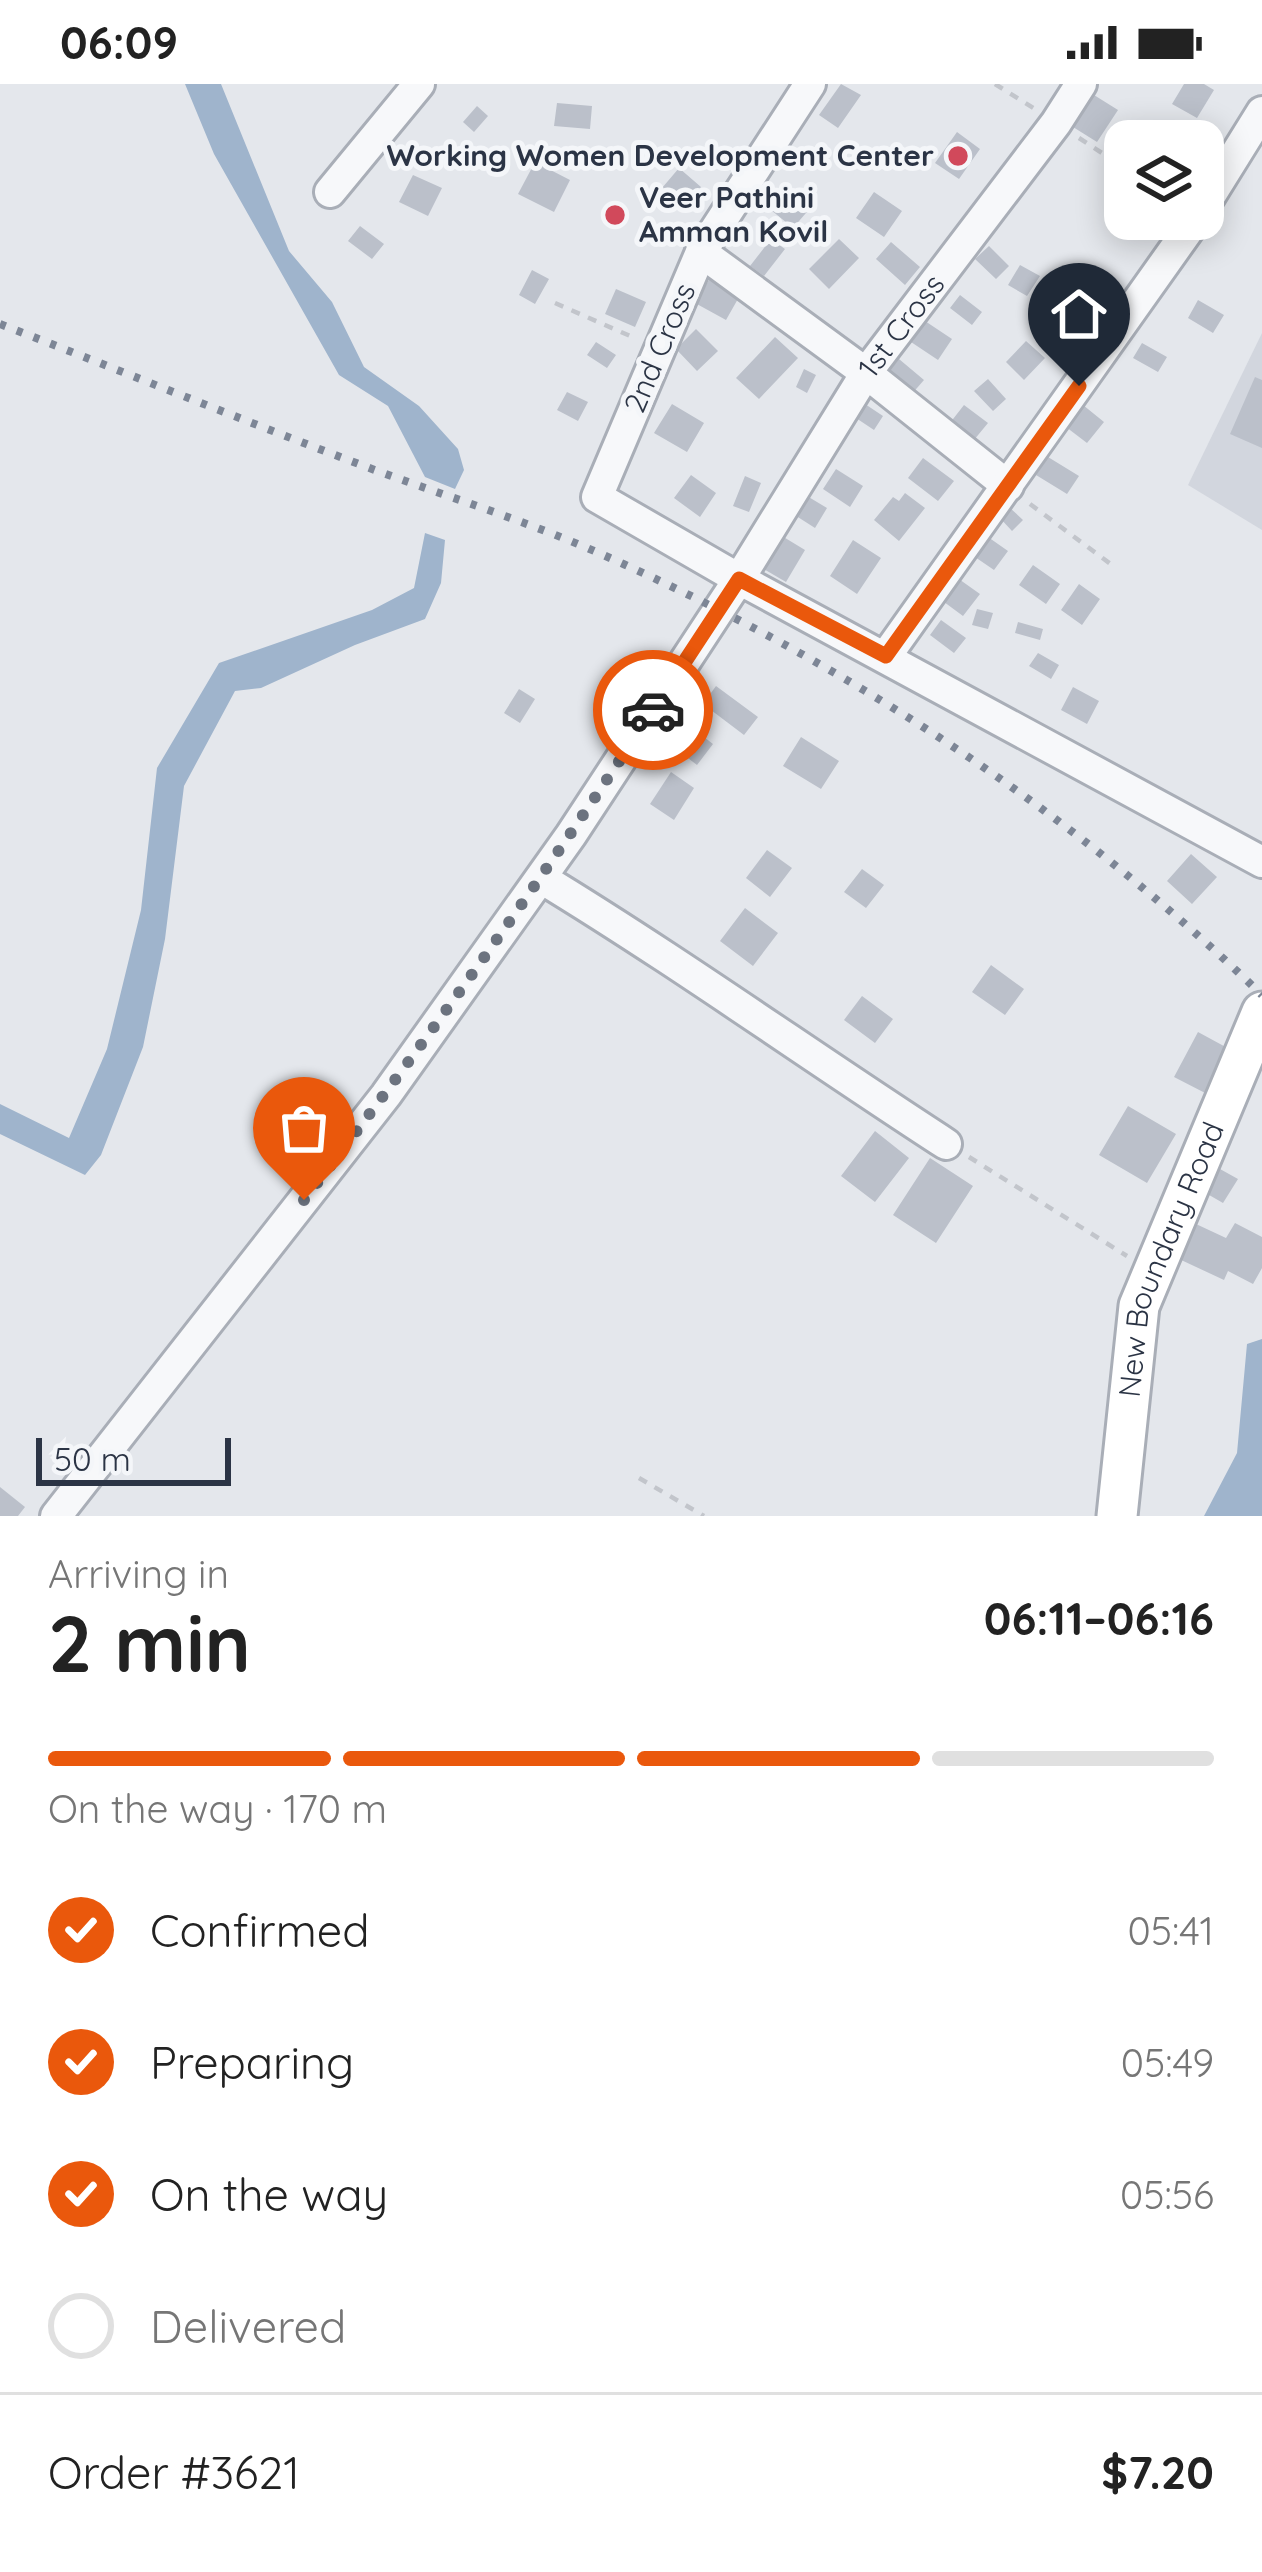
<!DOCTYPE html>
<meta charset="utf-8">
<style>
:root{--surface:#fff;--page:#f2f2f2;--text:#222;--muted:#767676;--line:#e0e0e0;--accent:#ea580c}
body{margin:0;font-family:Quicksand,sans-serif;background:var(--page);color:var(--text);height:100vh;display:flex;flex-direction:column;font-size:45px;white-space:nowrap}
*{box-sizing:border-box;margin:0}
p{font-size:39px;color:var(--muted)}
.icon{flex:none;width:66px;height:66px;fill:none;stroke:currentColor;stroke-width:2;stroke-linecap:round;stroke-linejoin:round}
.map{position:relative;height:1432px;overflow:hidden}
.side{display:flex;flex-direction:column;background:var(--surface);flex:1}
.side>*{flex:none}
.fabs{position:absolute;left:1104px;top:36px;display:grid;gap:24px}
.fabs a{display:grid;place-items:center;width:120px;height:120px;border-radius:24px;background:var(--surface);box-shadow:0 6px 30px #0003;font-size:60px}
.scale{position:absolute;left:36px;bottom:30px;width:195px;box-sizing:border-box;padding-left:12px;border:6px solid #2b3445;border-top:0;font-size:33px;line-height:42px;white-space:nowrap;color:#2b3445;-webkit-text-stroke:9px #f4f6f9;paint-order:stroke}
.pin{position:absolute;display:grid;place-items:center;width:102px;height:102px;color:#fff;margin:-123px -51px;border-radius:50% 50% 50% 0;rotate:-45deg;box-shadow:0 0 12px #0007}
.pin .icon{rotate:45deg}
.courier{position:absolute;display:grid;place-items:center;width:120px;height:120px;margin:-60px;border:9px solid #ea580c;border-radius:50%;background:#fff;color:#222;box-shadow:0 3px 15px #0007}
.overview em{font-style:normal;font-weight:800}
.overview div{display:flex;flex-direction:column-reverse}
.overview{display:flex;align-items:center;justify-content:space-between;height:204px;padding:0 48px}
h1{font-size:78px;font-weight:800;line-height:90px}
.bar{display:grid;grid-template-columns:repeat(4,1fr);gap:18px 12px;align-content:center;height:144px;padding:0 48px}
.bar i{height:15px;border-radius:9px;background:var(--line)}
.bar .selected{background:var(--accent)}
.bar p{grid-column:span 4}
.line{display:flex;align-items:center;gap:30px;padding:0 48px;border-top:3px solid var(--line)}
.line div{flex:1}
ol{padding:0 48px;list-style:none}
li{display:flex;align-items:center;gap:36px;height:132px}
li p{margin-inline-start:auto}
li .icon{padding:12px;border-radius:50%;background:var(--accent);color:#fff;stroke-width:4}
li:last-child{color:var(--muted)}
li i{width:66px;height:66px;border:6px solid var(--line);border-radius:50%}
.status{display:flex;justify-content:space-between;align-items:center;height:84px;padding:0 60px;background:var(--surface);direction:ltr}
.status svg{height:33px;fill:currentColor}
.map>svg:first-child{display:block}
.built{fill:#d2d6de}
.water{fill:#9fb4cc}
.building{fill:#bbc0ca}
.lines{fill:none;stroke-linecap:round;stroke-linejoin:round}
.minor-casing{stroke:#a9aeb7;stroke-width:36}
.secondary-casing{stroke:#a9aeb7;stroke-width:45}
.path{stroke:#c2c5cb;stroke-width:4.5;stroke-dasharray:9 9;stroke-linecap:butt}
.minor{stroke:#f7f8fa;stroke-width:30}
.secondary{stroke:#fff;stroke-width:39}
.rail{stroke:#7d8696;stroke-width:8;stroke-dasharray:6 12;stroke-linecap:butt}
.done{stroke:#6c737f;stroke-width:12;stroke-dasharray:0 21.6}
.route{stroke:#ea580c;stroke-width:15}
.poi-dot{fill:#d1495b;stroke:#f4f6f9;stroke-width:4.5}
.labels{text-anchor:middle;stroke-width:10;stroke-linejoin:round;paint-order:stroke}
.poi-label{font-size:30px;font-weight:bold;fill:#2b3445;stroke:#f4f6f9;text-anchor:end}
.street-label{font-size:30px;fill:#2b3445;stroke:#f4f6f9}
</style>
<div class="status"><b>06:09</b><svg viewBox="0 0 49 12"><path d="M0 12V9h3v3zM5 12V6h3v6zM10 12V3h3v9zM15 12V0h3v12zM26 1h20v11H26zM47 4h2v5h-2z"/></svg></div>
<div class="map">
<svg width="1262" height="1432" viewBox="0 0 1262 1432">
<rect width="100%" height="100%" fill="#e4e7ec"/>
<path class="built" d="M1262,249V446L1188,401Z"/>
<path class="water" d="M185,0H221L289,167L332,218L364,283L419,322L458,365L464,386L455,405L425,393L388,322L339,291L214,70Z
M425,449L445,456L441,499L425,535L355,561L261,604L235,607L184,702L165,855L143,963L101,1071L85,1091L0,1050V1020L69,1054L107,965L141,826L157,684L219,579L372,526L414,504Z
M1262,1255V1432H1204L1237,1369L1247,1260Z"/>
<path class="building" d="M841,0L861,11L838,44L819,31Z
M1184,0H1204L1214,6L1197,34L1172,20Z
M1094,11L1118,26L1097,58L1073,43Z
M557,19L592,22L590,45L554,42Z
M477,22L488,32L474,48L463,38Z
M957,48L980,65L959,95L935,79Z
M535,78L570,96L554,128L518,110Z
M679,84L701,103L685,123L662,104Z
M413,91L442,104L428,132L399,118Z
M790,103L812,122L793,144L771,126Z
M874,108L902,127L884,153L856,134Z
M360,142L384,160L372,175L348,157Z
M771,155L785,165L764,192L750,182Z
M839,155L859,174L829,205L809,185Z
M891,158L920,183L905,201L876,175Z
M989,162L1009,182L996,195L975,175Z
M1020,181L1040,192L1027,212L1008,201Z
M532,186L549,195L535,220L519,211Z
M713,189L743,206L726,236L695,219Z
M1069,199L1090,214L1069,243L1048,227Z
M616,205L646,218L635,243L605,230Z
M960,211L982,228L972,241L950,224Z
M1198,216L1224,231L1213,249L1188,234Z
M925,237L952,255L938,276L911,258Z
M696,245L718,267L697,287L676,265Z
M775,253L798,274L759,315L736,294Z
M1026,257L1045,274L1024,296L1006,278Z
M596,258L616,271L607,284L587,271Z
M1142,259L1167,273L1158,288L1133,274Z
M899,275L924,296L910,312L886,291Z
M804,285L816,291L807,309L796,303Z
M1255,293L1262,296V364L1230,350Z
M988,295L1006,315L993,327L974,307Z
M567,308L588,318L578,337L557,326Z
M862,318L883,332L874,346L853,332Z
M672,320L704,339L687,368L654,349Z
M964,321L988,339L969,362L946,344Z
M1083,321L1104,338L1087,359L1066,343Z
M1048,373L1079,392L1067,410L1036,391Z
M923,374L954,397L938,417L908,394Z
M836,385L863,402L850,423L823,405Z
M691,391L716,409L700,433L674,414Z
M745,392L761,399L749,428L733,422Z
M802,409L827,424L815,444L790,428Z
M905,409L925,424L899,457L874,436L893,413L899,417Z
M1009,423L1023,436L1012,447L999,433Z
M777,449L805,466L786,498L757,481Z
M988,453L1008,467L994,486L975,473Z
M853,456L881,474L857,510L830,492Z
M1033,481L1060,500L1046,520L1019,501Z
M956,493L980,510L963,532L940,515Z
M1079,500L1100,515L1082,541L1061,526Z
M977,525L993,529L988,545L972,541Z
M941,536L966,554L954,569L930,551Z
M1018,538L1043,545L1040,556L1015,549Z
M1038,569L1059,581L1051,595L1029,582Z
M716,602L758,633L744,651L703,620Z
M1073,603L1099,617L1087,640L1061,626Z
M519,605L535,615L520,639L504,629Z
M609,623L627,638L615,654L596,639Z
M683,637L713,660L697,681L667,658Z
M801,653L839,677L821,705L783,682Z
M671,688L694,704L674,736L650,720Z
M767,766L792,784L770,813L746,794Z
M1191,770L1217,793L1192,820L1167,797Z
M862,785L884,801L866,824L844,808Z
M745,824L778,849L753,882L720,857Z
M991,881L1024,905L1005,931L972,908Z
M862,912L893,935L875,959L844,936Z
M1198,948L1233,967L1209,1011L1174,993Z
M1128,1022L1176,1050L1147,1099L1099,1071Z
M875,1047L909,1074L875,1118L841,1092Z
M930,1074L973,1102L936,1159L893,1131Z
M1211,1080L1238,1095L1223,1119L1197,1104Z
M1235,1139L1262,1153V1184L1253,1200L1228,1187L1224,1196L1179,1175L1196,1140L1226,1154Z
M0,1403L25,1423L18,1432H0Z"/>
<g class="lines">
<defs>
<g id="minor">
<path d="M810,0L701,168L597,413L739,495L1262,778"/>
<path d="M330,108L419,0"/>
<path d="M1203,123L1262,28"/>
<path d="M701,168L866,289L1008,402"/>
<path d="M886,572L1196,135"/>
<path d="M541,794C679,878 810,972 946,1060"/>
<path id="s1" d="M56,1432L386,1011L571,751L739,495L866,289L1056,39L1081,0"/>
</g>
<g id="secondary">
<path id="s2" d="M1117,1432L1139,1222L1262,928"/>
</g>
</defs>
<use href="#minor" class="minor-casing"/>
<use href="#secondary" class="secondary-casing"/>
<path class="path" d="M995,0L1035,25
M1079,54L1125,84
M555,219L637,255
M1030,420L1112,481
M969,1073L1127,1172
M639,1394L704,1432"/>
<use href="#minor" class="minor"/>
<use href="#secondary" class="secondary"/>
<path class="rail" d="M0,240C124,288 247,338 372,385C451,414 533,439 610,474C850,581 1073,728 1262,911"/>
</g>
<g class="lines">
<path class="done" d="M304,1116C427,957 543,794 653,626"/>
<path class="route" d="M653,626L739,495L886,572L1079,302"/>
</g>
<g class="poi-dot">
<circle cx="958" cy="72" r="12"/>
<circle cx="615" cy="131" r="12"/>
</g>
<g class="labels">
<g class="poi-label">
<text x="934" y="82">Working Women Development Center</text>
<text x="639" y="124" text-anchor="start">Veer Pathini<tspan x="639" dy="34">Amman Kovil</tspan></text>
</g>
<g class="street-label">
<text dy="10" stroke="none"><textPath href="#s1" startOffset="1461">1st Cross</textPath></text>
<text transform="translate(660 264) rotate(-67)" y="10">2nd Cross</text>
<text dy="10" stroke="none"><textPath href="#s2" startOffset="264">New Boundary Road</textPath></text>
</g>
</g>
</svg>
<div class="fabs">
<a><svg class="icon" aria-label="layers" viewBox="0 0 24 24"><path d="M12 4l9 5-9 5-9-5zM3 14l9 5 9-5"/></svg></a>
</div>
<div class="scale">50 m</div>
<div class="pin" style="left:304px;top:1116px;background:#ea580c"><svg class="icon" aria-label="bag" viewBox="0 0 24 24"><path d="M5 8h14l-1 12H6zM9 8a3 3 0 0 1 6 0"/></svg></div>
<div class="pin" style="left:1079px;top:302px;background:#1f2937"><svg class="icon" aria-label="home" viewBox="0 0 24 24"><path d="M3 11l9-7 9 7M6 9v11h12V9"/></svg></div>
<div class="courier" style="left:653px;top:626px"><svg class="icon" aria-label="car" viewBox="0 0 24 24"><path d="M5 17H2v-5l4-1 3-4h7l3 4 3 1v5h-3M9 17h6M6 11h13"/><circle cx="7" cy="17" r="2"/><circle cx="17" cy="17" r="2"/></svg></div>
</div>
<section class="side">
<div class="overview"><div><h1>2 min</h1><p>Arriving in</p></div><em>06:11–06:16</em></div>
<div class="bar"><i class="selected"></i><i class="selected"></i><i class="selected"></i><i></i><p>On the way · 170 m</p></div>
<ol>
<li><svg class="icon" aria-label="check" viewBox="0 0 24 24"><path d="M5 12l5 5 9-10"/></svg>Confirmed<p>05:41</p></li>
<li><svg class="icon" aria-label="check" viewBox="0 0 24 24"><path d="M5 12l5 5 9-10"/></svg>Preparing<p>05:49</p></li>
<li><svg class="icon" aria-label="check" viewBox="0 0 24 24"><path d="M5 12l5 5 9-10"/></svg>On the way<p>05:56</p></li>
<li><i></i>Delivered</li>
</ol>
<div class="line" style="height:156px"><div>Order #3621</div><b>$7.20</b></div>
</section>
